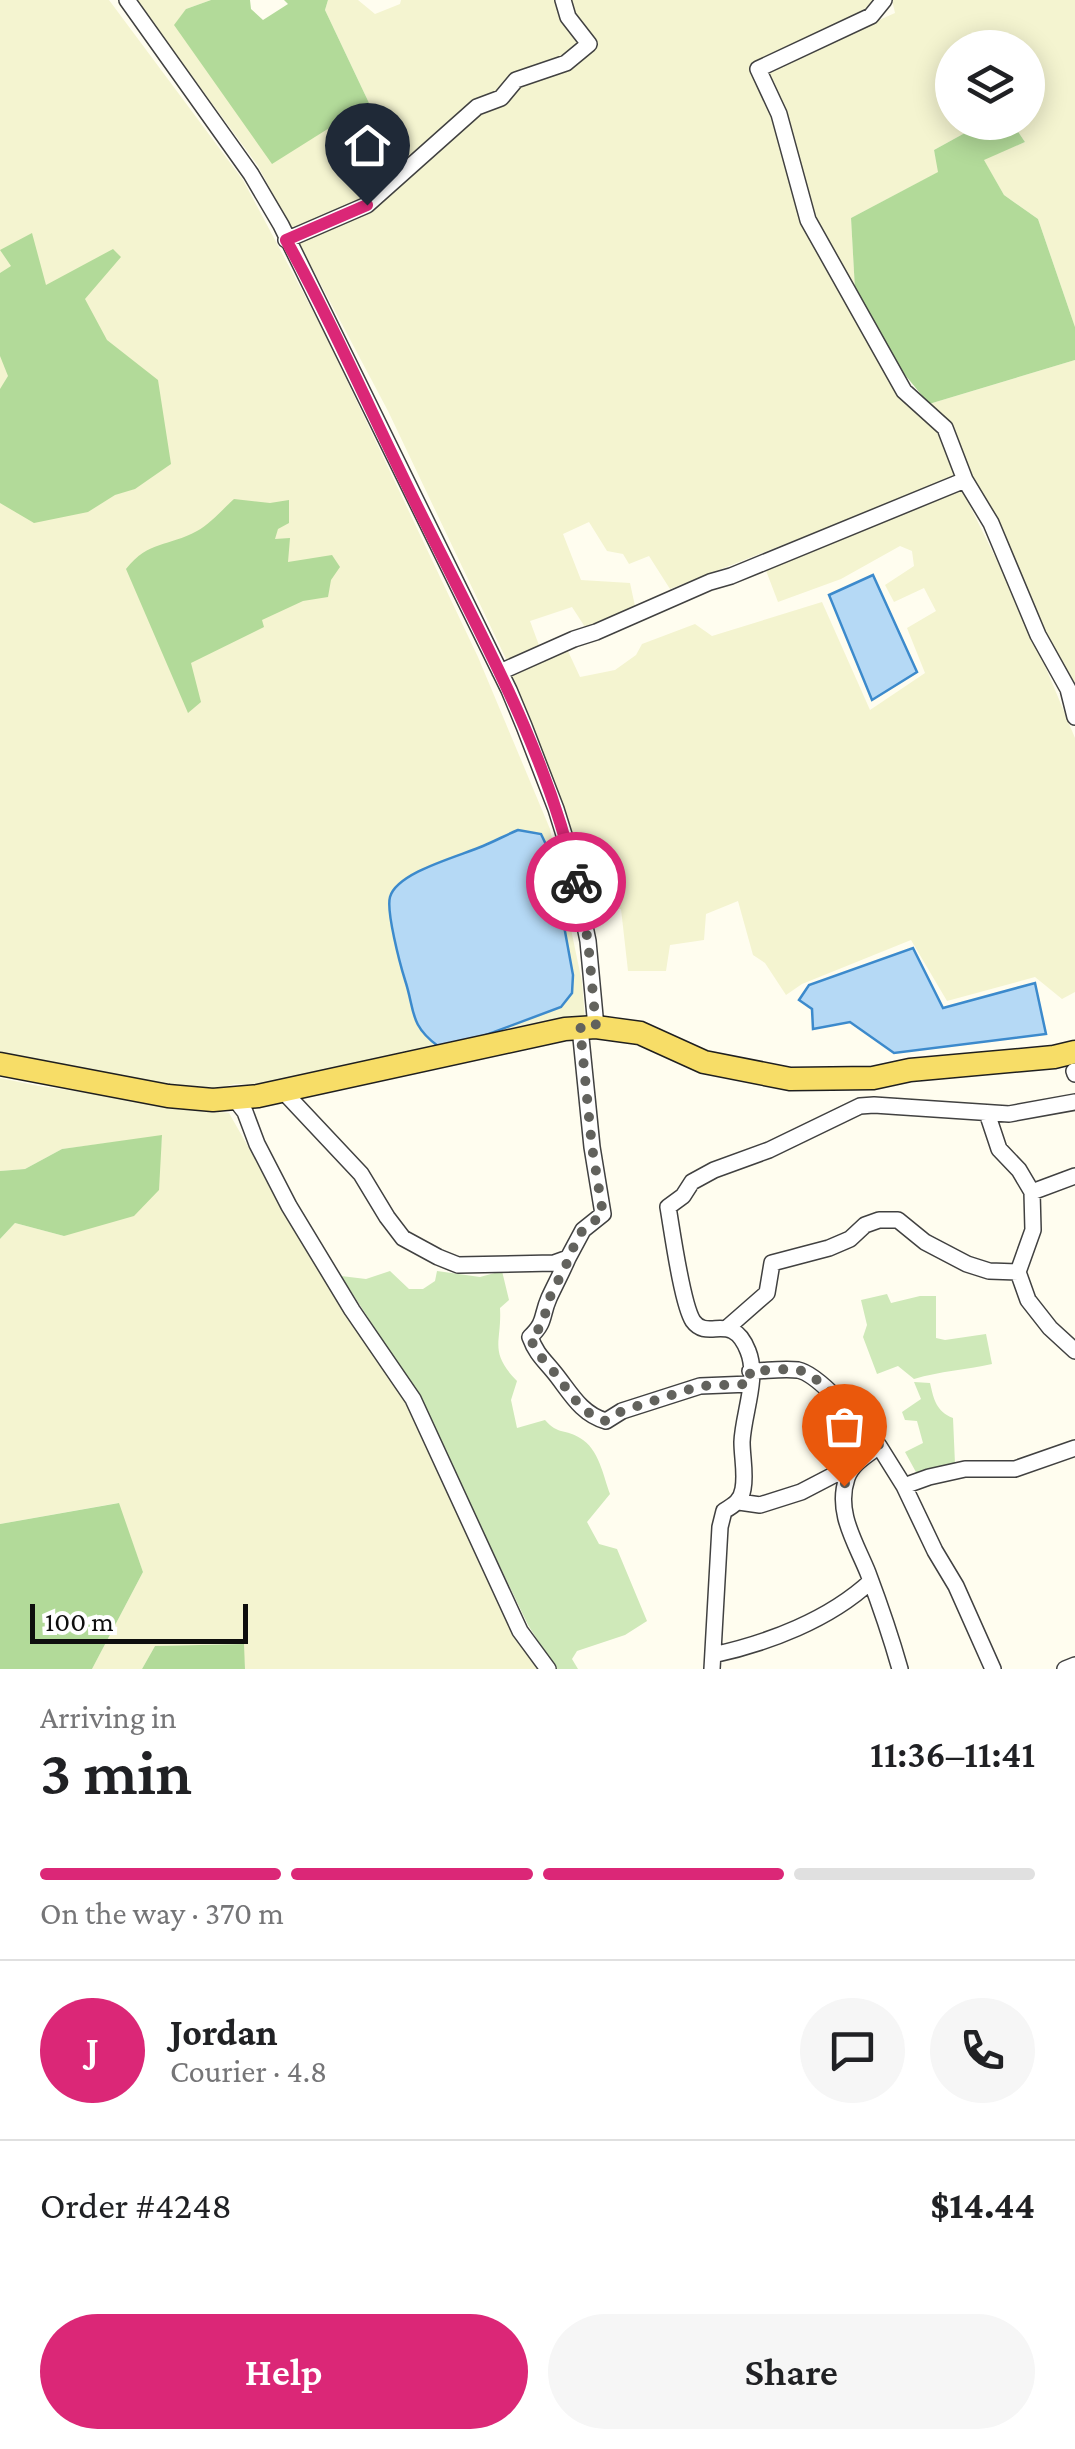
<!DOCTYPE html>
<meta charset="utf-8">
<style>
:root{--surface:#fff;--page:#f6f6f6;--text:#202124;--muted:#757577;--line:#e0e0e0;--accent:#db2777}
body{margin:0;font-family:"Crimson Pro",serif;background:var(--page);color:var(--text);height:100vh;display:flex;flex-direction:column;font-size:38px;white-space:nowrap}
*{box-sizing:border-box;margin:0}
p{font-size:32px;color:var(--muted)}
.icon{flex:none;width:55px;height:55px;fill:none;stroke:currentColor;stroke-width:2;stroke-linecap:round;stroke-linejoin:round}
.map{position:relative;height:1669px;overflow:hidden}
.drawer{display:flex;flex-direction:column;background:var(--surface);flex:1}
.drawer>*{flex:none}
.controls{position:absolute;left:935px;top:30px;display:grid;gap:20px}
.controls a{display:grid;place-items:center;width:110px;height:110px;border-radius:50%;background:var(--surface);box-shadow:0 5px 25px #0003;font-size:50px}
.scale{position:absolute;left:30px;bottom:25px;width:218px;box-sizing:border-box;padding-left:10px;border:5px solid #0e0e0e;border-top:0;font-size:28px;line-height:35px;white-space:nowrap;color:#0e0e0e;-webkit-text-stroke:8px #fff;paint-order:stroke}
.pin{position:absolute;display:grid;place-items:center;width:85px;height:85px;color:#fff;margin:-102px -42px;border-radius:50% 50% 50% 0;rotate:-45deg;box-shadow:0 0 10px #0007}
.pin .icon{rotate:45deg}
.courier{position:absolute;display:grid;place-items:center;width:100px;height:100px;margin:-50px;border:8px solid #db2777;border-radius:50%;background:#fff;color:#222;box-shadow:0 2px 12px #0007}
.head em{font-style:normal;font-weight:600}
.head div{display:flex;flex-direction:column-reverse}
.head{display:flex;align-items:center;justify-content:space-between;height:170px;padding:0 40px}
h1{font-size:65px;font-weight:600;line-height:75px}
.bar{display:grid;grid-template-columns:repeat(4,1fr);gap:15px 10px;align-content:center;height:120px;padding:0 40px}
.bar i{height:12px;border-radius:8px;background:var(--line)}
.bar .current{background:var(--accent)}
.bar p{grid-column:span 4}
.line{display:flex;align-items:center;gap:25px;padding:0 40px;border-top:2px solid var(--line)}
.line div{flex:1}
.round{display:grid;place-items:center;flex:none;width:105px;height:105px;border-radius:52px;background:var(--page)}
.primary-button{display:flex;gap:20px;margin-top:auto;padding:20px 40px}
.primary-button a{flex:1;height:115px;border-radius:60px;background:var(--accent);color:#fff;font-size:40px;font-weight:600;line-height:115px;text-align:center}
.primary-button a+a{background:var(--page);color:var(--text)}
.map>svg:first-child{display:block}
.farmland{fill:#f4f4d0}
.green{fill:#cfe9b9}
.forest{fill:#b2da99}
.water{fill:#b5d9f5;stroke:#3c8acc;stroke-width:2.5}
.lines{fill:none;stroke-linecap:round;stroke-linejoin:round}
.minor-casing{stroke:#414141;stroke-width:18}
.primary-casing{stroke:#1f1f1f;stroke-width:25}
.minor{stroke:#fff;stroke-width:15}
.primary{stroke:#f7dd67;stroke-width:22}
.done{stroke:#62625d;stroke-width:10;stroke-dasharray:0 18}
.route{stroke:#db2777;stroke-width:12}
</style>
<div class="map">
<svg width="1075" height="1669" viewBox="0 0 1075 1669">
<rect width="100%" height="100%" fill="#fffdef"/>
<path class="farmland" d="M0,0H109L243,180L322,328L478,657L550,829L582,982L585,1019L268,1085L234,1084L201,1094L0,1055Z
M136,0H211L186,9L369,103L325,10L328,0H358L375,14L400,4L401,0H876L864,15L750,67L774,119L801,222L904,401L942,435L957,477L670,589L649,556L629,564L623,554L607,551L589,522L563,534L581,580L630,583L635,606L585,627L572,607L530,621L540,648L507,661L388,411L258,166Z
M892,0H1075V327L1038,219L1004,195L983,159L1025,142L1012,123L1028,122V48H952V122L983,123L934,150L939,172L851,218L855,290L816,217L768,74L797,56L895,13Z
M1075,360V683L1045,639L950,426L929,404Z
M962,490L1024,615L1075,738V992L1062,999L1035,977L947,1001L911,940L802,984L786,995L765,963L753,955L738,901L706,914L704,940L670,945L666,971H628L621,909L591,910L570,824L508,676L567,649L580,677L615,670L636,655L642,644L695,624L712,636L822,602L870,710L925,673L907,628L936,611L924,588L894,602L885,585L914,566L912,551L900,546L841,579L778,602L765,568Z
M0,1078L39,1086L229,1113L283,1208L358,1331L404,1400L516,1633L540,1669H245L243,1644L155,1646L142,1669H92L143,1572L118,1503L0,1524V1239L15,1223L64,1236L160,1157L162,1136L62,1149L25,1169L0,1171Z"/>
<path class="green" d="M390,1271L409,1289H423L435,1281L437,1271L480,1277L502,1271L509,1300L500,1308C502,1343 488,1351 517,1381L511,1400L517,1428L545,1420C558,1435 566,1429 580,1438C599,1449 603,1475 610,1494L587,1522L599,1544L617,1549L647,1621L625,1635L577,1651L572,1659L578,1669H556L528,1625L417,1393L341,1276L366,1279Z
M887,1294L891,1303L920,1296H936V1338L945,1340L986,1334L992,1364C966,1370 940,1371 914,1379L898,1366L877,1374L863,1337L867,1325L861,1300Z
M914,1382L930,1383C934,1400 936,1411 953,1418L955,1464L917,1474L905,1452L923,1443L917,1421L905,1420L902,1412L921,1399Z"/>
<path class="forest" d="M211,0H250L251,9L263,20L288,4L284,0H328L325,10L369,103L272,164L174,25L186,9Z
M983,123H1012L1025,142L984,160L1004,195L1038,219L1075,327V360L929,404L882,347L855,290L851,218L938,172L934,150Z
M32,233L46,285L113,249L121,257L85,299L107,340L158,380L171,464L135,489L115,495L88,512L34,523L0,503V389L8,376L0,356V273L11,266L0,250Z
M234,499L270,503L289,500V523L278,529L275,539L290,538L288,562L332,555L340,567L331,580L328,597L303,601L262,620L264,627L191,663L201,702L188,713L126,569C149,540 168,547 197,531C210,524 223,509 234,499Z
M162,1135L159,1190L134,1216L64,1236L15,1223L0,1239V1171L25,1169L62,1149Z
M119,1503L143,1572L92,1669H0V1524Z
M244,1644L245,1669H142L155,1646Z"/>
<path class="water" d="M873,575L917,672L872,700L829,595Z
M518,830L541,834L551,855L573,975L572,993L561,1007L459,1045L438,1046C409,1025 415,1010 405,980C400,964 386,911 390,897C397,872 460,856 483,846C495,841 506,835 518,830Z
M913,948L943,1008L1035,983L1046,1034L894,1053L850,1022L813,1029L812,1009L799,1000L809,985Z"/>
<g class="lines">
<defs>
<path id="minor" d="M127,0L251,174L281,225L509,690L524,726L556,809L570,854L588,941L596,1027
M884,0L871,16L758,69L779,114L808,220L904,391L945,428L965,480L991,523L1038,635L1068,689L1075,717
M286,240L367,205L477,107L501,98L516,80L566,63L589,44L568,17L563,0
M500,672L574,639L596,632L710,582L731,576L965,480
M1074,1071L1075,1074
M283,1091L361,1174L387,1217L403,1238L438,1257L458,1265L554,1263L568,1258L583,1230L603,1214L592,1147L580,1028
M234,1098L245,1112L257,1144L289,1206L352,1310L413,1399L520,1631L548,1669
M987,1113L999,1149L1019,1170L1032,1192L1033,1230L1018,1272L1028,1300L1050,1328L1075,1351
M1032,1192L1075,1176
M568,1258C562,1272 555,1285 549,1298C541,1316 546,1322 530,1337C536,1353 542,1358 553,1371C569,1390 580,1414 606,1421L622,1411L700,1386L750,1384
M727,1328L767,1293L772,1263L829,1248L850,1239L865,1225L879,1220H898L925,1242L967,1264L989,1271L1018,1272
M750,1371C765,1371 783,1368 798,1370C820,1374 864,1428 879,1446C868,1455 852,1463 847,1478C835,1512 856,1543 868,1573C880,1605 891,1637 900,1669
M879,1446L904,1486L929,1477L965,1469H1015L1075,1448
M904,1486L935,1551L956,1586L993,1669
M739,1502L760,1505L801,1492L851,1466
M713,1655C768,1643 829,1620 871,1581
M712,1669L720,1527L724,1511C734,1505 741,1501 743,1489C746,1474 742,1457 742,1442C743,1414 759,1378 748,1351C732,1310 708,1342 693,1321C682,1304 672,1230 668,1207L683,1196L692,1182L714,1170L769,1150L860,1106L874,1105L1009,1114L1075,1102
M1065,1669L1075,1665"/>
<path id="primary" d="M0,1064L168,1096L213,1100L258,1096L565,1029L596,1027L640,1033L704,1062L790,1079L873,1078L910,1070L1054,1057L1075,1052"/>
</defs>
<use href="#minor" class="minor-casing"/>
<use href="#primary" class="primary-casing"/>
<use href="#minor" class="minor"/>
<use href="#primary" class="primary"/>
</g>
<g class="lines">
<path class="done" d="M576,882L588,941L596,1027L580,1028L592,1147L603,1214L583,1230L575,1241L572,1253L549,1299L542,1326L530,1337C536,1353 542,1358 553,1371C569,1390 580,1414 606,1421L622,1411L700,1386L750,1384V1371C765,1371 784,1368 798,1370C821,1374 864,1428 880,1446C863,1458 850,1466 844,1486"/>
<path class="route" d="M367,205L286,240C338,333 379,431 427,526C484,641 548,755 576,882"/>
</g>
</svg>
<div class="controls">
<a><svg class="icon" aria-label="layers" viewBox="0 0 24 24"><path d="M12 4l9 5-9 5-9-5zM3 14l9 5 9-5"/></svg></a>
</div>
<div class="scale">100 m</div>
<div class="pin" style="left:844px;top:1486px;background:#ea580c"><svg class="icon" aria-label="bag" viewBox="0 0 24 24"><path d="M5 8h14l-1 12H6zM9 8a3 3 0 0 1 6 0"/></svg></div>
<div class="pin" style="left:367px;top:205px;background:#1f2937"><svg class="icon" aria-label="home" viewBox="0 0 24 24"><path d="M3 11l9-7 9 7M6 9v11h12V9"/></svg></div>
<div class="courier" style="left:576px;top:882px"><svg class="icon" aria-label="bike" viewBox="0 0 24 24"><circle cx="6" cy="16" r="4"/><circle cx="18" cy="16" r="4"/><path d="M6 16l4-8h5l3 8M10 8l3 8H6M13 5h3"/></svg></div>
</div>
<section class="drawer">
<div class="head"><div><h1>3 min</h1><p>Arriving in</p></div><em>11:36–11:41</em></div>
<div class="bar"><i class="current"></i><i class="current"></i><i class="current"></i><i></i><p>On the way · 370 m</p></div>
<div class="line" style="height:180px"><b class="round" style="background:var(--accent);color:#fff">J</b><div><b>Jordan</b><p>Courier · 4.8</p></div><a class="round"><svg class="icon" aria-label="chat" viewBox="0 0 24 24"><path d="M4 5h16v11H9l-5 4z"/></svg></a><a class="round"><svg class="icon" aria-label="phone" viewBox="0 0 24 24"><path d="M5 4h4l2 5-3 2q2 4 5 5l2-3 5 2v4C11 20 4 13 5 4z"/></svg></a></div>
<div class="line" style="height:130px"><div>Order #4248</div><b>$14.44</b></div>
<div class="primary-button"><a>Help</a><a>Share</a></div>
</section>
